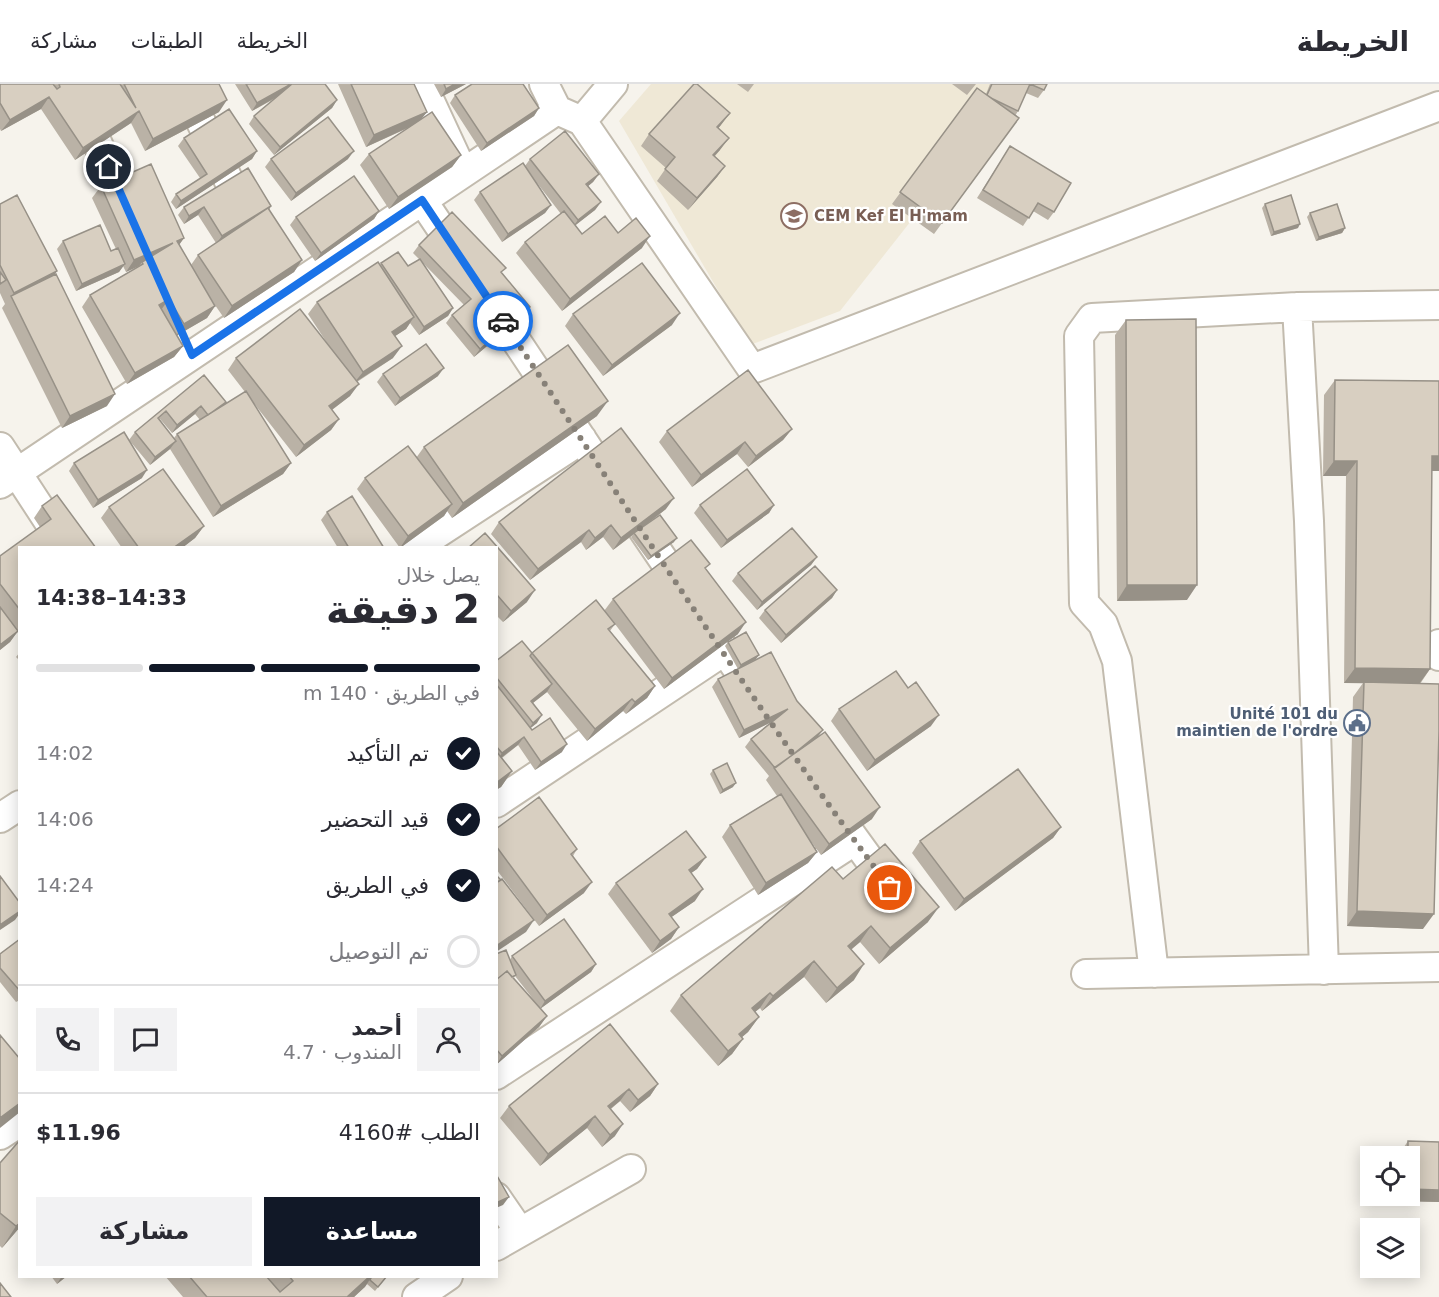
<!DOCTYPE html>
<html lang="ar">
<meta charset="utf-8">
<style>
:root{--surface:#fff;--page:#f2f2f3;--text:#2b2b33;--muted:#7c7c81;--line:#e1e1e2;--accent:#111827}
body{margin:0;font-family:"DejaVu Sans","Noto Sans Arabic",sans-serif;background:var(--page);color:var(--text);direction:rtl;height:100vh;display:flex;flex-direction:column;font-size:22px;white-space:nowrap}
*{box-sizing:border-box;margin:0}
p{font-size:20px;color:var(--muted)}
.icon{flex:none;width:33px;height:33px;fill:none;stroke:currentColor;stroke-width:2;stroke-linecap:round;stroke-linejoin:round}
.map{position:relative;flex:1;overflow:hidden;direction:ltr}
.sheet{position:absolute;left:18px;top:462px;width:480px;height:732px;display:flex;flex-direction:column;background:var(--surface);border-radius:0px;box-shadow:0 3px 15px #0003;direction:rtl}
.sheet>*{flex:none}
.controls{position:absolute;left:1360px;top:1062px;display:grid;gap:12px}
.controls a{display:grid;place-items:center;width:60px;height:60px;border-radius:0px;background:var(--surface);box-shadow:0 3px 15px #0003;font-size:30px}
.pin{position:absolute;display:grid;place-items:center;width:51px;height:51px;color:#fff;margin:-26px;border:3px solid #fff;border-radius:50%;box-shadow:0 2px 6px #0007}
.courier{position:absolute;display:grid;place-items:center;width:60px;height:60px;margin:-30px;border:4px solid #1a73e8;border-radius:50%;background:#fff;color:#222;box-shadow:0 2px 8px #0007}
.headline em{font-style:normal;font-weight:700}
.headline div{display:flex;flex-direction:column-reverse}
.headline{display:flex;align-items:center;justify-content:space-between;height:102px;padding:0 18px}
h1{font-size:39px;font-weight:700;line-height:45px}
.bar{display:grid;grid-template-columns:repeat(4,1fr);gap:9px 6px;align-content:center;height:72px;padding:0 18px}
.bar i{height:8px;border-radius:4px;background:var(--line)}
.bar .on{background:var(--accent)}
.bar p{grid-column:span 4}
.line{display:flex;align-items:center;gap:15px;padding:0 18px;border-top:2px solid var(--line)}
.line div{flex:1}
.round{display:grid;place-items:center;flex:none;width:63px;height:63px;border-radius:0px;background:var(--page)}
ol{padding:0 18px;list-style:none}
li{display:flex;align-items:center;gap:18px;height:66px}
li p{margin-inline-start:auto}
li .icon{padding:6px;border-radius:50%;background:var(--accent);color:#fff;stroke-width:4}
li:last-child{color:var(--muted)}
li i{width:33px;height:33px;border:3px solid var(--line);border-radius:50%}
.action{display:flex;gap:12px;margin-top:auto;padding:12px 18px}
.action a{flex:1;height:69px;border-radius:0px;background:var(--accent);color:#fff;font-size:24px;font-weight:700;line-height:69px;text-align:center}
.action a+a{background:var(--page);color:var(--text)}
header{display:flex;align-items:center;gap:36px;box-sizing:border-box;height:84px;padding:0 30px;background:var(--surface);border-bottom:2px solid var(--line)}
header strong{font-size:28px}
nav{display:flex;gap:33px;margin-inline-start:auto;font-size:21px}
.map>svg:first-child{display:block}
.education{fill:#efe8d6}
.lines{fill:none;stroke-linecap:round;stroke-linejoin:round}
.minor-casing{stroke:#c2bbae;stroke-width:32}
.minor{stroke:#fff;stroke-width:28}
.wall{fill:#bab2a6;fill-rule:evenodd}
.shaded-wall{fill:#979187}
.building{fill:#d8cfc1;stroke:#979187;stroke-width:1.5}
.done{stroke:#878178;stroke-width:6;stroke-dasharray:0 10.8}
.route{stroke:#1a73e8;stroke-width:8}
.labels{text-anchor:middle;stroke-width:4.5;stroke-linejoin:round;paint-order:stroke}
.education-label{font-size:15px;font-weight:bold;fill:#785e54;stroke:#fff;text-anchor:start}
.service-label{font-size:15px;font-weight:bold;fill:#4e5e75;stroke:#fff;text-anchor:end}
</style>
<header>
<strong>الخريطة</strong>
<nav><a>الخريطة</a><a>الطبقات</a><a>مشاركة</a></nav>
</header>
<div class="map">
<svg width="1439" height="1213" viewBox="0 0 1439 1213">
<rect width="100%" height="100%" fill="#f6f3ec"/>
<path class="education" d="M651,0H1019L840,227L750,261L619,37Z"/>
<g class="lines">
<defs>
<path id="minor" d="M71,0L130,132
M183,0L245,131
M422,0L459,80
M544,0L557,26
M582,37L613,0
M422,116L461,174
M487,213L611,399
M1297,223L1309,437L1324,886
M0,363L66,464
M0,400L557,26L582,37L752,285L1439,22
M637,437L759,617
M415,464L582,355
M1439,560V572
M496,719L724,567
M829,720L890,804
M0,734L20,721
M1154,889L1117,577L1103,540L1084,519L1079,252L1092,234L1297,223L1439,221
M1086,890L1439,883
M496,991L854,757
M0,1051L20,1038
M496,1113L520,1148
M496,1162L631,1085
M417,1213L448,1192"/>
</defs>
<use href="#minor" class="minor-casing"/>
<use href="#minor" class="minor"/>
</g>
<path class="wall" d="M0,0H219V28L145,67L131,39L75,76L41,25L1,47L0,45Z
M235,0H325L337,16L332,24L274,71L249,40L254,32L276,14L252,27Z
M338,0H414L427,28L422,34L461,71L452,83L389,125L360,81L369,70L406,45L366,63Z
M434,0H466L441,13Z
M737,0H754L748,8Z
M952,0H976L967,11Z
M990,0H1047L1044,6L1038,14L1026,9L1018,27L1015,32L1019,34L934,150L892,120L977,4L986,10Z
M455,11L539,24L534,32L481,67L450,19Z
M721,41L718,44L720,66L715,72L725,82L717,93L688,126L657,97L666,84L641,62L649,50Z
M184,54L257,67L252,75L176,125L171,118L176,110L200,94L178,62Z
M1010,62L1054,128L1048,136L1033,127L1023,142L977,114Z
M271,75H348L291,117L265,83Z
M530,75L599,90L593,98L588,102L601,118L595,126L575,141L582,150L618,149L642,164L562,227L516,169L525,158L561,130L537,99L551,121L545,129L502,158L474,116L480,108L525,82Z
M101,102L184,154L179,161L191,181L198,171L216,159L198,131L184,140L178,131L184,123L271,122L269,126L302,176L294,188L224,234L208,211L215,222L207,234L177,251L183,262L174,273L127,300L82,223L90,211L139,182L126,188L123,182L119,188L76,207L57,165L63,157L111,167L116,165L92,114Z
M0,120L57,187L54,191L107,322L62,344L2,224L5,220L0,209Z
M1265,120L1298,144L1271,152L1262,124Z
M379,127L374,135L315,177L290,141L296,133Z
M1310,129L1345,144L1342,149L1316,157L1307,133Z
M419,161L502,189L524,231L474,273L446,239L452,231L464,221L423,179L453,224L448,232L419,251L410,239L406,245L395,252L393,274L357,298L350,312L332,326L339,335L331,346L296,373L252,317L291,379L283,390L213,433L170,365L150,381L129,356L135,348L204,291L226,318L224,321L245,308L228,286L236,274L331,265L308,230L317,218L380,181L381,179L408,182L419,175L413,169ZM195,330L200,336L177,350L174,354L160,336V335L172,349Z
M573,230L672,241L603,292L565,242Z
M1126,236L1187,516L1117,517L1115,251Z
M383,290L438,292L395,322L377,298Z
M1335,296L1439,297V387H1432L1430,585L1420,600L1423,845L1347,842L1353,613L1363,599H1344L1346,392H1323L1324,311Z
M597,332L452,434L447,427L444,432L400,464L357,405L365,394L416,374L424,363Z
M792,345L783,356L748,383L737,370L692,403L659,358L667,347Z
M74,379L142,394L93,424L69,387Z
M700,421H774L769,429L721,464L694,429Z
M42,422L96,464H20V549L18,547L10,558L0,566V523L10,536L0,523V472L40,443L34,434Z
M109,423L204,442L195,454L182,464H122L101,434Z
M666,425L645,442L674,458L648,476L631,453L633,451L613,466L603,453L586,466L581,458L530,496L491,450L499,438Z
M327,428L384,464H338L321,436Z
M496,464L527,518L503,538L496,531Z
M817,473L811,481L757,526L732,497L738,489Z
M706,485L738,550L664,605L615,540L610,547L655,602L647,614L626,630L623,627L587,657L547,608L533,619L537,639L530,644L532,646L562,668L535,686L518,661L502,674L512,687L501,703L496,706V577L532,569L596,516L604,527L613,515Z
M837,506L832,514L781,559L759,534L765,526Z
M728,558L756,575L797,617L818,653L872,735L821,771L809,755L817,768L808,779L758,811L722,753L730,741L777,712L766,696L769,692L745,663L751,655L771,638L739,654L712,603L718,595L738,585L725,562Z
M20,568V577L16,573Z
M839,625L931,642L867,687L831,637Z
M713,686L733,703L720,710L710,690Z
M1061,743L1053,754L955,827L912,769L920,757Z
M496,745L577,765L573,772L584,809L539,842L496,785Z
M706,773L697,785L691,789L695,817L671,833L679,843L671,855L652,869L608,810L616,799Z
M843,795L928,838L879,880L860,858L851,866L854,896L826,919L804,893L762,927L760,924L755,928L759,933L748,948L742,953L743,955L732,970L718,982L670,927L681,911Z
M20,855V916L16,918L0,898V870Z
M496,870L510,876L512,872L596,880L591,888L541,924L547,932L539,943L496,981ZM515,892L533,915L514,894Z
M658,1000L650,1012L630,1028L620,1017L611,1025L615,1052L602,1063L587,1044L540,1082L500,1034L509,1022Z
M1408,1057L1439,1058V1118L1399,1117V1112H1410V1072H1400V1069Z
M0,1079L20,1143L2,1164L0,1162Z
M51,1192H67L57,1200Z
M165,1192H387L375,1207L367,1200L354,1213H183Z"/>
<path class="shaded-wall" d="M291,0L289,6L252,27L257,19Z
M455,0H466L441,13L446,5Z
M49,13L41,25L1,47L10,36Z
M227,16L219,28L145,67L153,55Z
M337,16L332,24L274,71L280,63Z
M539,24L534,32L481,67L487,59Z
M139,27L131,39L75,76L83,64Z
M427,28L418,39L366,63L374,51Z
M730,29L721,41L709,55L717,43Z
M729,54L720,66L705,82L713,71Z
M257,67L252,75L176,125L181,117Z
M354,67L348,75L291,117L296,109Z
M461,71L452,83L389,125L398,113Z
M725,82L717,93L688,126L697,114Z
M599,90L593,98L581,108L586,100Z
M601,118L595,126L572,144L578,136Z
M551,121L545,129L502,158L508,150Z
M271,122L266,130L216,160L222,152Z
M204,123L198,131L184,140L189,132Z
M379,127L374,135L315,177L321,169Z
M1300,140L1298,144L1271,152L1274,148Z
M1345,144L1342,149L1316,157L1319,153Z
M650,152L642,164L562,227L570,215Z
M184,154L176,165L177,157Z
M173,159L142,178L139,182L126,188L134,176Z
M302,176L294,188L224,234L232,222Z
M125,180L119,188L76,207L82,200Z
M57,187L49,199L11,213L14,209Z
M169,215L161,226L159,221Z
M215,222L207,234L176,252L184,240Z
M530,223L524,231L474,273L480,265Z
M453,224L448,232L419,251L424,243Z
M680,229L672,241L603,292L612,281Z
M414,233L406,245L383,260L392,248Z
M183,262L174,273L127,300L135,289Z
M402,262L393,274L354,299L363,288Z
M444,284L438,292L395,322L400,314Z
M359,300L350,312L321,334L329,322Z
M115,310L107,322L62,344L70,332Z
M608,317L597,332L452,434L463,419Z
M201,322L195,330L172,349L177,341Z
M339,335L331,346L296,373L304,361Z
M792,345L783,356L748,383L756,372Z
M176,357L170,365L150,381L155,373Z
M745,358L737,370L692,403L701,391Z
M1432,372H1439V387H1421Z
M1334,377H1357L1346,392H1323Z
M291,379L283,390L213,433L221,422Z
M147,386L142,394L93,424L98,416Z
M674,414L666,425L613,466L621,454Z
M452,420L444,432L400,464L408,452Z
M774,421L769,429L721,464L727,456Z
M611,441L603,453L586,466L595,454Z
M204,442L195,454L182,464H173Z
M589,446L581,458L530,496L538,485Z
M677,454L674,458L648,476L651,472Z
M817,473L811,481L757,526L762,518Z
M1127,501H1197L1187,516L1117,517Z
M535,506L527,518L503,538L511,527Z
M837,506L832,514L781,559L786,551Z
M746,538L738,550L664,605L672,594Z
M18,547L10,558L0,566V561Z
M759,571L756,575L738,585L741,581Z
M1355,584L1430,585L1419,600L1344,599Z
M552,600L547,608L525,625L531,617Z
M655,602L647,614L626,630L635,618Z
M632,615L623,627L587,657L595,645Z
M788,625L782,633L739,654L744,646Z
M542,631L537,639L527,647L533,639Z
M939,631L931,642L867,687L875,676Z
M823,646L817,654L775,686Z
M524,653L518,661L497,677L502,669Z
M567,660L562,668L535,686L541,678Z
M512,687L501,703L496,706V699Z
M736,699L733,703L720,710L723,706Z
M880,723L872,735L821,771L829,760Z
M1061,743L1053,754L955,827L964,815Z
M817,768L808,779L758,811L766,799Z
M706,773L697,785L680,797L689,786Z
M592,798L584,809L539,842L547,831Z
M703,805L695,817L660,841L669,830Z
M939,823L928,838L879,880L890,864Z
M20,827V829L15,836L0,846V841Z
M1357,827L1434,830L1423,845L1347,842Z
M534,836L526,848L496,868V862Z
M871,842L860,858L837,877L848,862Z
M679,843L671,855L652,869L660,857Z
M814,877L804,893L762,927L773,912Z
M596,880L591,888L540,925L545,917Z
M864,880L854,896L826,919L837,904Z
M770,909L760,924L741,939L752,924Z
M547,932L539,943L496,981L502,972Z
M759,933L748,948L728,965L739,950Z
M743,955L732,970L718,982L728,967Z
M658,1000L650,1012L630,1028L638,1016Z
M629,1005L620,1017L600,1033L608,1022Z
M20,1019V1028L0,1044V1034Z
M595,1032L587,1044L540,1082L548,1070Z
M623,1040L615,1052L602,1063L610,1051Z
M1410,1105L1439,1106V1118L1399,1117L1402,1112H1410Z
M509,1113L503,1121L496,1124V1119Z
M20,1139V1143L2,1164L16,1142Z
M62,1192H67L57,1200Z
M370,1192H372L365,1203L354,1213H347Z"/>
<path class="building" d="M0,0H53L57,5L60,3L59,0H120L136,24L124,0H219L227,16L153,55L139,27L83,64L49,13L10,36L0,19Z
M246,0H291L257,19Z
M292,0H325L337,16L280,63L254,32Z
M351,0H414L427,28L374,51Z
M444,0H455L446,5Z
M472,0H523L539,24L487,59L455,11Z
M694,0H697L730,29L717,43L729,54L713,71L725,82L697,114L665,85L675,73L649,50Z
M992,0H1047L1044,6L1030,0L1018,27L993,15L987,11Z
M977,4L1019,34L942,139L900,108Z
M229,25L257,67L181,117L176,110L207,90L184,54Z
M432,28L461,71L398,113L369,70Z
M328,33L354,67L296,109L271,75Z
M565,47L599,90L586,100L601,118L578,136L530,75Z
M1010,62L1071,99L1054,128L1038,119L1029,134L983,106Z
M523,79L551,121L508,150L480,108Z
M151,80L184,154L177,157L215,222L184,240L169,215L159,221L183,262L135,289L90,211L143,180L142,178L173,159L134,176L101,102Z
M248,84L271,122L222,152L204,123L189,132L184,123Z
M354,92L379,127L321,169L296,133Z
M17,111L57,187L14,209L0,181V120Z
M1291,111L1300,140L1274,148L1265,120Z
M1337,120L1345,144L1319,153L1310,129Z
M268,124L302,176L232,222L198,171Z
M564,127L582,150L605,132L618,149L636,134L650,152L570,215L525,158Z
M452,128L506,184L501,188L530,223L480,265L452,231L471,215L419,161Z
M100,141L111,167L118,164L125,180L82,200L63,157Z
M398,168L408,182L420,175L453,224L424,243L381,179Z
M378,178L414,233L392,248L402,262L363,288L317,218Z
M642,179L680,229L612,281L573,230Z
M0,188L6,196L0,200Z
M56,190L115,310L70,332L11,212Z
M300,225L359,300L329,322L339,335L304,361L236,274Z
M1196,235L1197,501H1127L1126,236Z
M426,260L444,284L400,314L383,290Z
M568,261L608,317L463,419L424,363Z
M748,286L792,345L756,372L745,358L701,391L667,347Z
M204,291L226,318L208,331L201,322L177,341L166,327L158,334L176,357L155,373L135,348Z
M1335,296L1439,297V372H1432L1430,585L1355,584L1357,377H1334Z
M246,307L291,379L221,422L177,350Z
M621,344L674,414L621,454L611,441L595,454L589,446L538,485L499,438Z
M124,348L147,386L98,416L74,379Z
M408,362L452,420L408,452L365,394Z
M163,385L204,442L173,464H139L109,423Z
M747,385L774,421L727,456L700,421Z
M57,411L96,464H20V526L0,500V472L51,435L42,422Z
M352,412L384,464H349L327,428Z
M660,431L677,454L651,472L634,449Z
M792,444L817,473L762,518L738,489Z
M485,449L535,506L511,527L498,512L496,514V464H468Z
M691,456L710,480L705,484L746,538L672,594L613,515Z
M815,482L837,506L786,551L765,526Z
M596,516L615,540L608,545L655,602L635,618L632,615L595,645L532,569Z
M0,523L18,547L0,561Z
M746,548L759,571L741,581L728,558Z
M522,557L532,569L530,572L552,600L531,617L542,631L533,639L496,593V577Z
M771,568L797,617L823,646L791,672L775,684L751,655L788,625L744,646L718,595Z
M896,587L908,604L916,598L939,631L875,676L839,625Z
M1364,598L1439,600V647L1434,830L1357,827Z
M496,600L532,646L550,634L567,660L541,678L524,653L502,669L496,662Z
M825,648L880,723L829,760L774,684Z
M496,667L512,687L496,699Z
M727,679L736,699L723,706L713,686Z
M1018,685L1061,743L964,815L920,757Z
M781,710L817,768L766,799L730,741Z
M539,713L577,765L571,770L592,798L547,831L496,762V745Z
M686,747L706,773L689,786L703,805L669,830L679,843L660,857L616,799Z
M885,760L939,823L890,864L871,842L848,862L864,880L837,904L814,877L773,912L770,909L752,924L759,933L739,950L743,955L728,967L681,911L832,783L843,795Z
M496,791L501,796L496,799Z
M0,792L20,819V827L0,841Z
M502,795L534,836L496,862V799Z
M564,835L596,880L545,917L512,872Z
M20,855V907L0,884V870Z
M506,866L516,891L512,893L507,887L496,896V870Z
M507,887L547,932L502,972L496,965V896Z
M610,940L658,1000L638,1016L629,1005L608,1022L623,1040L610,1051L595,1032L548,1070L509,1022Z
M0,951L20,975V1019L0,1034Z
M20,1056V1139L16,1142L0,1129V1079Z
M1408,1057L1439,1058V1106L1410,1105V1072H1408Z
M496,1090L509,1113L496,1119Z
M189,1192H266L280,1208L293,1197L289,1192H370L347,1213H207Z
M372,1192H387L378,1203L370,1196Z
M0,1199L11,1213H0Z"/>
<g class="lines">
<path class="done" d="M503,237C629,426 753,622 890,804"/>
<path class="route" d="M109,83L192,271L422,116L503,237"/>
</g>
<defs>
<symbol id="school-ring" viewBox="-11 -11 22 22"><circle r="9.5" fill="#fff" stroke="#8d6e63" stroke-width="1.5"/><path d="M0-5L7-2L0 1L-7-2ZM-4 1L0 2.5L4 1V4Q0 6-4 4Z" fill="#8d6e63"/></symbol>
<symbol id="civic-ring" viewBox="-11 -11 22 22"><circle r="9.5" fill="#fff" stroke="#5c6f8a" stroke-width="1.5"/><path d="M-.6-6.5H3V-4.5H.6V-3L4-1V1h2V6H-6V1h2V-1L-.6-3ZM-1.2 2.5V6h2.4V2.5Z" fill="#5c6f8a"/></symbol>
</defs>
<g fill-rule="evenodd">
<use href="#school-ring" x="779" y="117" width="30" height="30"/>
<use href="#civic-ring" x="1342" y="624" width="30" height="30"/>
</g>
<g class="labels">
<g class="education-label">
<text x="814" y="137">CEM Kef El H'mam</text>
</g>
<g class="service-label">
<text x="1338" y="635">Unité 101 du<tspan x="1338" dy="17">maintien de l'ordre</tspan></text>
</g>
</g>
</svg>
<div class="controls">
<a><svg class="icon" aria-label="locate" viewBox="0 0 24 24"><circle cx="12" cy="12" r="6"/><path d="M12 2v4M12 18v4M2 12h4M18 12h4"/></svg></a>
<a><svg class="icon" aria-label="layers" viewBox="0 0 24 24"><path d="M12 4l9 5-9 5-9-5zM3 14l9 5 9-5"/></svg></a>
</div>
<div class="pin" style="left:890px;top:804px;background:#ea580c"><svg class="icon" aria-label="bag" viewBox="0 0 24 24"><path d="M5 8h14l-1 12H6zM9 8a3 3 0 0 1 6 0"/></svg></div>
<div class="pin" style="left:109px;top:83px;background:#1f2937"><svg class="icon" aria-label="home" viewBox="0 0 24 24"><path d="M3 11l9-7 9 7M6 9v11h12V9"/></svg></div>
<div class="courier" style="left:503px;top:237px"><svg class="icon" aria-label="car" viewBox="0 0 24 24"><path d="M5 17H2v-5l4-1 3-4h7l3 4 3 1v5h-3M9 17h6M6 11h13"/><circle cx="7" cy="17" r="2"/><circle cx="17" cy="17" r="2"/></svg></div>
<section class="sheet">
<div class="headline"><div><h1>2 دقيقة</h1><p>يصل خلال</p></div><em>14:33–14:38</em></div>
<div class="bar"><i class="on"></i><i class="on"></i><i class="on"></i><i></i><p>في الطريق · 140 m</p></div>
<ol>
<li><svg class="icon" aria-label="check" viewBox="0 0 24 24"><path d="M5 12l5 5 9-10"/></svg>تم التأكيد<p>14:02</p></li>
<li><svg class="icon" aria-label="check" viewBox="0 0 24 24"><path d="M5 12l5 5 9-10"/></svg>قيد التحضير<p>14:06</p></li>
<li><svg class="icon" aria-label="check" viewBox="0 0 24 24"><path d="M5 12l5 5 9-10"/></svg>في الطريق<p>14:24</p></li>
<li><i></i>تم التوصيل</li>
</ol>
<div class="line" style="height:108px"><a class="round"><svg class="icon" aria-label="person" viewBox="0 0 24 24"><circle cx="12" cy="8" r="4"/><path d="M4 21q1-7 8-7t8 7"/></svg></a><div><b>أحمد</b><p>المندوب · 4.7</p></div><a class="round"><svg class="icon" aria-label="chat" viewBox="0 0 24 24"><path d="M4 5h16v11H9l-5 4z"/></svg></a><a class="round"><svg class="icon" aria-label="phone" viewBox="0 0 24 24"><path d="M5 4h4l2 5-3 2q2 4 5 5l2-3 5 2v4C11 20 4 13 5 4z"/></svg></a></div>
<div class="line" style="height:78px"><div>الطلب #4160</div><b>$11.96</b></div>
<div class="action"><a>مساعدة</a><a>مشاركة</a></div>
</section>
</div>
